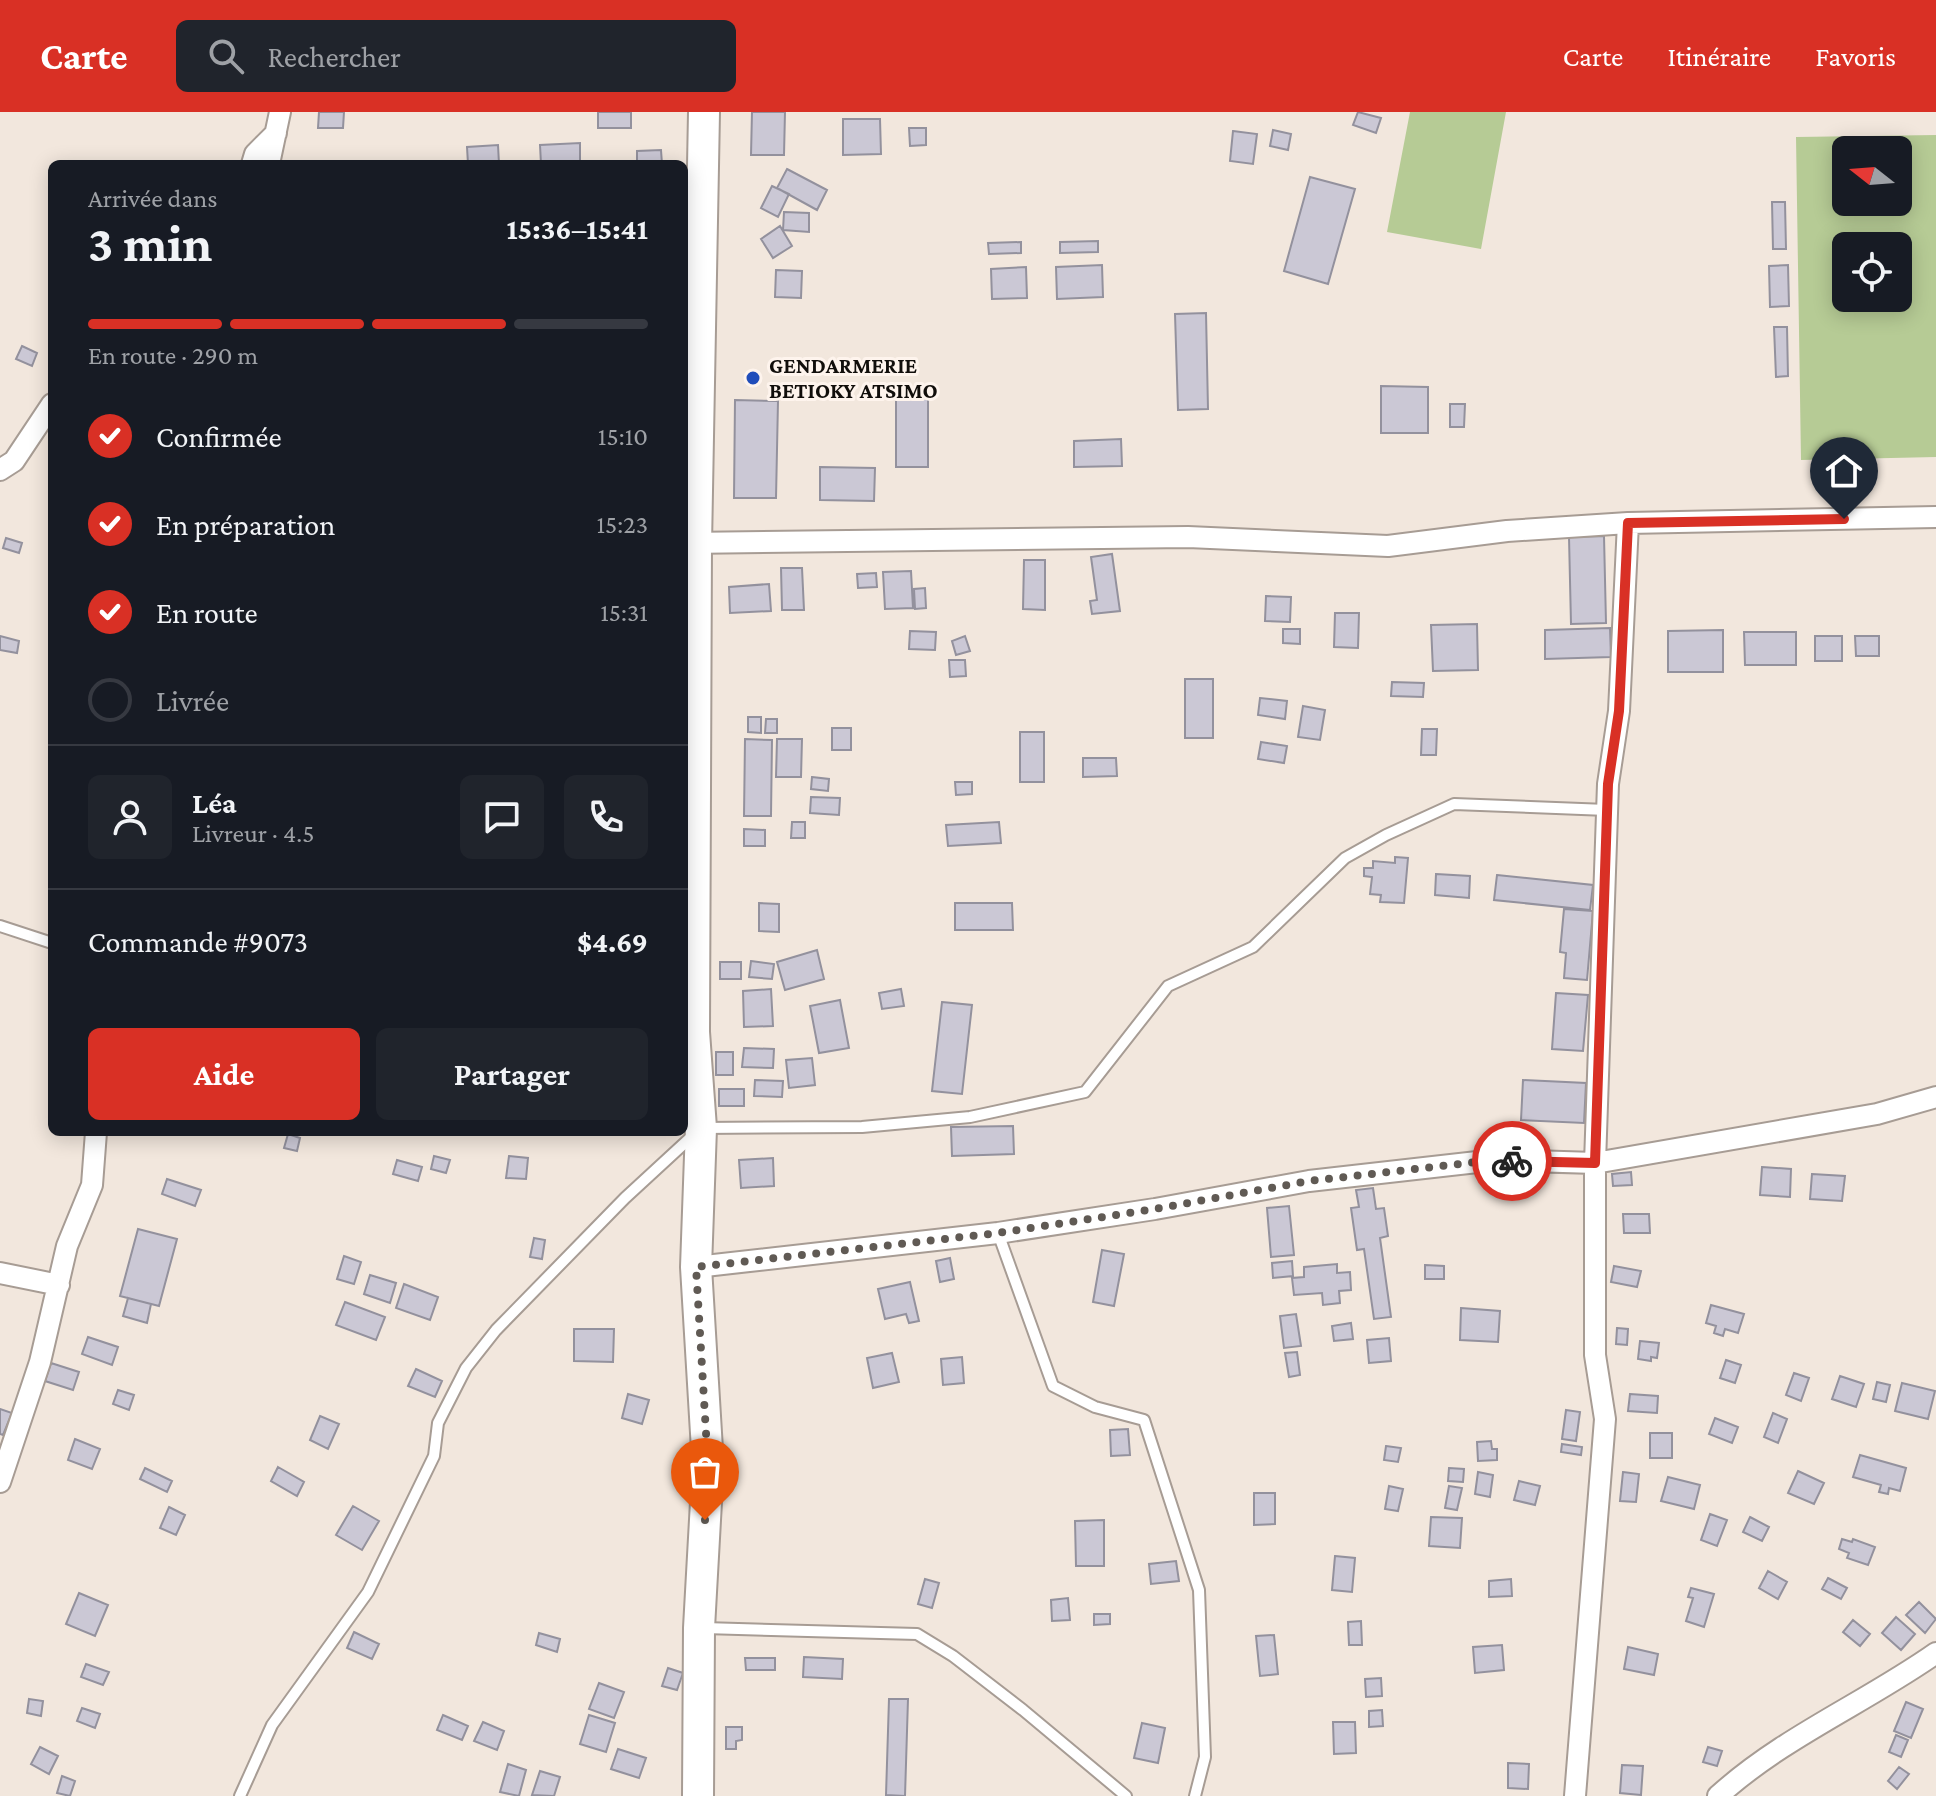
<!DOCTYPE html>
<html lang="fr">
<meta charset="utf-8">
<style>
:root{--surface:#171b24;--page:#20242c;--text:#f1f3f6;--muted:#9ea1a6;--line:#363941;--accent:#d93025}
body{margin:0;font-family:"Crimson Pro",serif;background:var(--page);color:var(--text);height:100vh;display:flex;flex-direction:column;font-size:30px;white-space:nowrap}
*{box-sizing:border-box;margin:0}
p{font-size:26px;color:var(--muted)}
.icon{flex:none;width:44px;height:44px;fill:none;stroke:currentColor;stroke-width:2;stroke-linecap:round;stroke-linejoin:round}
.map{position:relative;flex:1;overflow:hidden}
.details{position:absolute;left:48px;top:48px;width:640px;height:976px;display:flex;flex-direction:column;background:var(--surface);border-radius:12px;box-shadow:0 4px 20px #0003}
.details>*{flex:none}
.needle{width:52px;rotate:287deg}
.tools{position:absolute;left:1832px;top:24px;display:grid;gap:16px}
.tools a{display:grid;place-items:center;width:80px;height:80px;border-radius:12px;background:var(--surface);box-shadow:0 4px 20px #0003;font-size:40px}
.pin{position:absolute;display:grid;place-items:center;width:68px;height:68px;color:#fff;margin:-82px -34px;border-radius:50% 50% 50% 0;rotate:-45deg;box-shadow:0 0 8px #0007}
.pin .icon{rotate:45deg}
.courier{position:absolute;display:grid;place-items:center;width:80px;height:80px;margin:-40px;border:6px solid #d93025;border-radius:50%;background:#fff;color:#222;box-shadow:0 2px 10px #0007}
.head em{font-style:normal;font-weight:700}
.head div{display:flex;flex-direction:column-reverse}
.head{display:flex;align-items:center;justify-content:space-between;height:136px;padding:0 40px}
h1{font-size:52px;font-weight:700;line-height:60px}
.bar{display:grid;grid-template-columns:repeat(4,1fr);gap:12px 8px;align-content:center;height:96px;padding:0 40px}
.bar i{height:10px;border-radius:6px;background:var(--line)}
.bar .active{background:var(--accent)}
.bar p{grid-column:span 4}
.line{display:flex;align-items:center;gap:20px;padding:0 40px;border-top:2px solid var(--line)}
.line div{flex:1}
.round{display:grid;place-items:center;flex:none;width:84px;height:84px;border-radius:12px;background:var(--page)}
ol{padding:0 40px;list-style:none}
li{display:flex;align-items:center;gap:24px;height:88px}
li p{margin-inline-start:auto}
li .icon{padding:8px;border-radius:50%;background:var(--accent);color:#fff;stroke-width:4}
li:last-child{color:var(--muted)}
li i{width:44px;height:44px;border:4px solid var(--line);border-radius:50%}
.action{display:flex;gap:16px;margin-top:auto;padding:16px 40px}
.action a{flex:1;height:92px;border-radius:12px;background:var(--accent);color:#fff;font-size:32px;font-weight:700;line-height:92px;text-align:center}
.action a+a{background:var(--page);color:var(--text)}
header{display:flex;align-items:center;gap:48px;box-sizing:border-box;height:112px;padding:0 40px;background:var(--accent);color:#fff}
header strong{font-size:38px}
nav{display:flex;gap:44px;margin-inline-start:auto;font-size:28px}
.search{width:560px;height:72px;background:var(--page);display:flex;align-items:center;gap:20px;box-sizing:border-box;padding:0 28px;border-radius:12px;color:var(--muted);font-size:30px}
.map>svg:first-child{display:block}
.green{fill:#b6cb95;fill-rule:evenodd}
.building{fill:#cbc8d5;stroke:#93919d;stroke-width:2}
.lines{fill:none;stroke-linecap:round;stroke-linejoin:round}
.service-casing{stroke:#a79c94;stroke-width:14}
.minor-casing{stroke:#a79c94;stroke-width:24}
.secondary-casing{stroke:#a79c94;stroke-width:34}
.service{stroke:#fff;stroke-width:10}
.minor{stroke:#fff;stroke-width:20}
.secondary{stroke:#fff;stroke-width:30}
.done{stroke:#605a54;stroke-width:8;stroke-dasharray:0 14.4}
.route{stroke:#d93025;stroke-width:10}
.poi-dot{fill:#204dba;stroke:#fef4ed;stroke-width:3}
.labels{text-anchor:middle;stroke-width:6;stroke-linejoin:round;paint-order:stroke}
.poi-label{font-size:22px;font-weight:bold;fill:#110e0b;stroke:#fef4ed;text-anchor:start}
</style>
<header>
<strong>Carte</strong>
<div class="search"><svg class="icon" aria-label="search" viewBox="0 0 24 24"><circle cx="10" cy="10" r="6"/><path d="M15 15l6 6"/></svg>Rechercher</div>
<nav><a>Carte</a><a>Itinéraire</a><a>Favoris</a></nav>
</header>
<div class="map">
<svg width="1936" height="1684" viewBox="0 0 1936 1684">
<rect width="100%" height="100%" fill="#f2e7dd"/>
<path class="green" d="M1410,0H1506L1481,137L1387,120Z
M1936,23V345L1801,348L1796,25ZM1846,38H1898V90H1846ZM1846,134H1898V186H1846Z"/>
<path class="building" d="M319,0H344L343,16H318Z
M598,0H631V16H598Z
M752,0H785L784,43H751Z
M1358,0L1381,6L1376,21L1353,13Z
M843,7H880L881,42L843,43Z
M909,16H926V33L910,34Z
M1273,18L1291,22L1288,38L1270,34Z
M1233,19L1257,22L1253,52L1230,49Z
M580,31V52H541L540,33Z
M498,33L499,52H468L467,35Z
M661,38L662,52H637V39Z
M787,57L827,78L817,98L777,76Z
M1310,65L1355,77L1328,172L1284,159Z
M772,74L789,82L778,105L761,96Z
M1772,90H1785L1786,137H1773Z
M784,100L809,101V120L783,118Z
M780,114L792,134L773,146L761,127Z
M1098,129V140L1060,141V130Z
M1021,130V141L989,142L988,131Z
M1102,153L1103,185L1057,187L1056,155Z
M1788,153L1789,194L1770,195L1769,154Z
M1026,155L1027,186L992,187L991,157Z
M776,158L802,159L801,186L775,185Z
M1206,201L1208,297L1178,298L1175,202Z
M1774,215H1787L1788,264L1776,265Z
M22,234L37,241L32,254L16,247Z
M1381,274L1428,275V321H1381Z
M928,285V355H896V286Z
M735,288L778,289L776,386H734Z
M1450,292H1465L1464,315H1450Z
M1121,327L1122,354L1074,355V329Z
M820,355L875,356L874,389L820,388Z
M1604,424L1606,511L1571,512L1569,425Z
M6,426L22,431L19,441L3,436Z
M1112,442L1120,499L1092,502L1090,489L1097,488L1091,445Z
M1024,448H1045V498L1023,497Z
M781,456H802L804,498H782Z
M911,459L913,496L885,497L883,460Z
M876,461L877,475L858,476L857,462Z
M769,472L771,499L730,501L729,475Z
M925,476L926,496L915,497L914,477Z
M1266,484L1291,485L1290,510L1265,509Z
M1335,501H1359L1358,536L1334,535Z
M1477,512L1478,558L1433,559L1431,513Z
M1610,516L1611,545L1545,547V518Z
M1283,517H1300V532L1283,531Z
M1723,518V560H1668V519Z
M910,519L936,520L935,538L909,537Z
M1744,520H1796V553H1745Z
M0,524L19,529L17,541L0,538Z
M965,524L970,539L956,543L952,529Z
M1815,524H1842V549H1815Z
M1855,524H1879V544H1856Z
M949,548H965L966,564L950,565Z
M1185,567H1213V626H1185Z
M1392,570L1424,571L1423,585L1391,584Z
M1260,586L1287,589L1285,607L1258,603Z
M1303,594L1325,598L1320,628L1298,625Z
M748,605H761V621L748,620Z
M766,607H777V621H765Z
M832,616H851V638H832Z
M1422,617H1437L1436,643H1421Z
M1020,620H1044V670H1020Z
M745,627L772,628L771,704H744Z
M777,627H802L801,665H776Z
M1261,630L1287,634L1284,651L1258,647Z
M1083,646H1116L1117,664L1083,665Z
M812,665L829,667L828,679L811,677Z
M955,670H972V682L956,683Z
M811,685L840,686L839,703L810,701Z
M792,710H805V726H791Z
M999,710L1001,731L948,734L946,713Z
M744,717L765,718V734H744Z
M1395,745L1408,746L1404,791L1380,790L1381,783L1370,782L1372,765L1364,764V756H1373V749L1395,751Z
M1436,762L1470,764L1469,786L1435,783Z
M1497,763L1593,773L1590,798L1494,788Z
M759,791L779,792V820L759,819Z
M955,791H1012L1013,818H955Z
M1564,797L1593,799L1587,868L1564,866L1566,841L1560,840Z
M817,838L824,867L785,878L777,850Z
M751,849L774,852L772,867L749,865Z
M720,850H741V867H720Z
M771,877L773,914L744,915L743,879Z
M901,877L904,894L882,897L879,881Z
M1556,881L1588,883L1583,939L1552,937Z
M840,888L849,936L819,941L810,894Z
M942,890L972,893L962,982L932,979Z
M744,936L774,937L773,956L742,955Z
M716,940H733V963H716Z
M812,946L815,973L789,976L786,948Z
M755,968L783,969L782,985L754,984Z
M1523,968L1586,971L1584,1011L1521,1008Z
M719,977H744V994H719Z
M1013,1014L1014,1042L952,1044L951,1015Z
M288,1022L300,1026L297,1039L284,1036Z
M434,1044L450,1048L446,1061L431,1057Z
M509,1044L528,1046L526,1067L506,1066Z
M773,1046L774,1074L741,1076L739,1048Z
M397,1048L422,1055L418,1069L393,1062Z
M1762,1055L1791,1057L1790,1085L1760,1083Z
M1631,1060L1632,1073L1613,1074L1612,1062Z
M1812,1062L1845,1064L1842,1089L1810,1087Z
M167,1067L201,1078L195,1094L162,1082Z
M1373,1076L1376,1097L1384,1096L1388,1124L1380,1126L1391,1205L1374,1207L1364,1137L1357,1138L1351,1096L1359,1095L1356,1078Z
M1289,1094L1294,1143L1271,1145L1267,1096Z
M1623,1102H1649L1650,1121H1624Z
M138,1117L177,1127L159,1194L120,1184Z
M534,1126L545,1128L542,1147L530,1145Z
M1102,1138L1124,1142L1114,1194L1093,1190Z
M344,1144L361,1150L354,1172L337,1167Z
M950,1146L954,1167L940,1170L936,1149Z
M1292,1149L1293,1164L1273,1166L1272,1151Z
M1337,1152V1161L1350,1160L1351,1178L1339,1179L1340,1191L1323,1193L1322,1181L1294,1183L1292,1166L1304,1165V1155Z
M1425,1153L1444,1154V1167H1425Z
M1614,1154L1641,1159L1637,1175L1611,1170Z
M370,1163L396,1171L390,1191L364,1182Z
M910,1170L919,1209L909,1211L906,1202L885,1207L878,1177Z
M404,1172L438,1185L430,1208L396,1196Z
M128,1186L151,1192L147,1211L123,1204Z
M345,1190L385,1205L376,1228L336,1213Z
M1711,1193L1744,1202L1738,1221L1725,1217L1723,1224L1714,1221L1716,1214L1706,1211Z
M1461,1196L1500,1199L1498,1230L1460,1228Z
M1296,1202L1301,1234L1284,1236L1280,1204Z
M1351,1211L1353,1227L1334,1229L1332,1214Z
M1617,1216L1628,1217L1627,1233L1616,1232Z
M574,1217H614L613,1250L574,1249Z
M88,1225L118,1235L112,1253L82,1242Z
M1389,1226L1391,1249L1369,1251L1367,1228Z
M1640,1229L1659,1231L1657,1246L1651,1245V1249L1638,1247Z
M1297,1240L1300,1263L1289,1265L1285,1241Z
M892,1241L899,1270L873,1276L867,1246Z
M962,1245L964,1271L943,1273L941,1247Z
M1726,1248L1741,1253L1735,1271L1720,1266Z
M51,1251L79,1260L73,1278L45,1269Z
M416,1257L442,1269L435,1285L408,1274Z
M1794,1261L1809,1266L1801,1289L1786,1283Z
M1840,1264L1864,1272L1856,1295L1832,1287Z
M1877,1270L1890,1273L1886,1290L1873,1287Z
M1902,1271L1935,1279L1928,1307L1895,1299Z
M118,1278L134,1283L129,1298L113,1292Z
M628,1282L649,1288L642,1312L622,1306Z
M1630,1282L1658,1284L1657,1301L1628,1299Z
M0,1297L12,1301L3,1323L0,1322Z
M1566,1298L1580,1300L1576,1329L1562,1327Z
M1773,1301L1787,1307L1778,1331L1764,1325Z
M320,1304L339,1312L328,1337L310,1328Z
M1715,1306L1738,1315L1732,1331L1709,1322Z
M1128,1317L1130,1343L1111,1344L1110,1318Z
M1650,1321H1672V1346H1650Z
M75,1327L100,1337L92,1357L68,1348Z
M1491,1329L1492,1337H1497V1348L1478,1349L1477,1330Z
M1562,1332L1582,1335L1581,1343L1561,1340Z
M1386,1334L1401,1336L1398,1350L1384,1348Z
M1860,1343L1906,1356L1900,1379L1889,1376L1888,1382L1879,1380L1881,1373L1853,1365Z
M278,1355L304,1370L297,1384L271,1369Z
M145,1356L172,1369L167,1380L140,1367Z
M1449,1356L1464,1357L1463,1370L1448,1369Z
M1798,1359L1824,1371L1814,1392L1788,1381Z
M1478,1360L1493,1363L1490,1385L1475,1382Z
M1623,1360L1639,1362L1636,1390L1620,1389Z
M1668,1365L1700,1373L1694,1397L1661,1389Z
M1519,1369L1540,1374L1535,1393L1514,1388Z
M1389,1374L1403,1377L1398,1399L1385,1397Z
M1449,1374L1462,1376L1457,1398L1445,1396Z
M1254,1381H1275V1412L1254,1413Z
M353,1394L379,1409L362,1438L336,1423Z
M169,1395L185,1403L176,1423L160,1416Z
M1710,1402L1727,1408L1717,1434L1701,1428Z
M1431,1405L1462,1406L1460,1436L1429,1434Z
M1750,1405L1769,1415L1762,1429L1743,1420Z
M1104,1408V1454H1076L1075,1409Z
M1842,1427L1852,1430L1853,1427L1875,1435L1868,1453L1847,1446L1849,1441L1839,1437Z
M1335,1444L1355,1446L1352,1480L1332,1478Z
M1176,1449L1179,1469L1151,1472L1149,1452Z
M1768,1459L1787,1470L1778,1487L1759,1476Z
M1828,1466L1847,1476L1841,1487L1822,1477Z
M925,1467L939,1471L932,1496L918,1492Z
M1511,1467L1512,1484L1489,1485V1469Z
M1691,1476L1714,1482L1704,1515L1686,1509L1693,1486L1688,1485Z
M79,1481L108,1493L95,1524L66,1512Z
M1068,1486L1070,1508L1052,1509L1051,1488Z
M1919,1490L1936,1507L1925,1521L1906,1503Z
M1094,1502H1110V1512L1094,1513Z
M1896,1505L1915,1522L1901,1538L1882,1521Z
M1853,1508L1870,1522L1860,1534L1843,1520Z
M1361,1509L1362,1533H1349L1348,1510Z
M354,1520L379,1532L372,1547L347,1536Z
M539,1521L560,1527L557,1540L536,1533Z
M1274,1523L1278,1562L1260,1564L1256,1524Z
M1502,1533L1504,1558L1475,1561L1473,1535Z
M1628,1535L1658,1542L1654,1563L1624,1557Z
M804,1545L843,1547L842,1567L803,1565Z
M745,1546H775V1558H746Z
M86,1552L109,1560L103,1573L81,1565Z
M668,1556L683,1561L677,1578L662,1574Z
M1381,1566L1382,1584L1366,1585L1365,1567Z
M599,1571L624,1580L614,1606L589,1597Z
M29,1587L43,1589L41,1604L27,1601Z
M889,1587H908L905,1684L886,1683Z
M1906,1590L1923,1597L1911,1626L1894,1619Z
M82,1596L100,1602L95,1616L77,1609Z
M1382,1598L1383,1614L1369,1615V1599Z
M443,1603L468,1614L462,1628L437,1618Z
M589,1603L615,1611L606,1640L580,1632Z
M483,1610L504,1619L497,1638L474,1629Z
M1333,1610H1355L1356,1641L1334,1642Z
M1142,1611L1165,1616L1158,1651L1134,1646Z
M726,1615H742V1628L736,1629V1637H726Z
M1896,1623L1908,1628L1901,1645L1889,1640Z
M40,1635L58,1644L49,1662L31,1652Z
M1708,1635L1722,1639L1717,1654L1703,1650Z
M618,1637L646,1646L639,1666L611,1657Z
M1508,1651L1529,1652L1528,1677L1508,1676Z
M508,1652L526,1658L519,1684L500,1680Z
M1622,1653L1643,1654L1641,1683L1620,1681Z
M1899,1655L1909,1662L1897,1677L1888,1669Z
M540,1659L560,1665L554,1684L532,1683Z
M62,1664L75,1669L70,1684L57,1681Z"/>
<g class="lines">
<defs>
<path id="service" d="M0,814L52,831
M998,1121L1053,1274L1095,1295L1144,1308L1199,1478L1205,1645L1195,1684
M704,1516L917,1522L953,1544L1023,1598L1126,1684
M240,1684L272,1613L368,1480L434,1344L438,1311L466,1256L496,1218L625,1086L701,1016L862,1015L970,1005L1085,980L1168,874L1253,835L1345,746L1386,723L1454,692L1607,698"/>
<path id="minor" d="M252,52L255,42L276,21
M269,52L280,0
M0,358L14,349L52,292
M686,431L1188,425L1388,434L1507,419L1628,411L1936,405
M696,1155L998,1121L1155,1097L1309,1069L1495,1048L1595,1051L1877,1002L1936,985
M0,1161L59,1173
M0,1370L40,1250L67,1134L92,1073L96,1020
M1575,1684L1605,1307L1595,1243V1051L1608,672L1619,599L1628,411
M1718,1684C1783,1625 1865,1591 1936,1541"/>
<path id="secondary" d="M698,1684L699,1516L708,1354L696,1155L701,1016L694,920L696,433L704,0"/>
</defs>
<use href="#service" class="service-casing"/>
<use href="#minor" class="minor-casing"/>
<use href="#secondary" class="secondary-casing"/>
<use href="#service" class="service"/>
<use href="#minor" class="minor"/>
<use href="#secondary" class="secondary"/>
</g>
<g class="lines">
<path class="done" d="M705,1408L708,1354L696,1155L998,1121L1155,1097L1309,1069L1495,1048L1512,1049"/>
<path class="route" d="M1512,1049L1595,1051L1608,672L1619,599L1628,411L1844,407"/>
</g>
<circle class="poi-dot" cx="753" cy="266" r="8"/>
<g class="labels">
<g class="poi-label">
<text x="769" y="261">GENDARMERIE<tspan x="769" dy="25">BETIOKY ATSIMO</tspan></text>
</g>
</g>
</svg>
<div class="tools">
<a><svg class="needle" viewBox="-14 -14 28 28"><path d="M0-13l5 13h-10z" fill="#e53935"/><path d="M0 13l5-13h-10z" fill="#9ea1a6"/></svg></a>
<a><svg class="icon" aria-label="locate" viewBox="0 0 24 24"><circle cx="12" cy="12" r="6"/><path d="M12 2v4M12 18v4M2 12h4M18 12h4"/></svg></a>
</div>
<div class="pin" style="left:705px;top:1408px;background:#ea580c"><svg class="icon" aria-label="bag" viewBox="0 0 24 24"><path d="M5 8h14l-1 12H6zM9 8a3 3 0 0 1 6 0"/></svg></div>
<div class="pin" style="left:1844px;top:407px;background:#1f2937"><svg class="icon" aria-label="home" viewBox="0 0 24 24"><path d="M3 11l9-7 9 7M6 9v11h12V9"/></svg></div>
<div class="courier" style="left:1512px;top:1049px"><svg class="icon" aria-label="bike" viewBox="0 0 24 24"><circle cx="6" cy="16" r="4"/><circle cx="18" cy="16" r="4"/><path d="M6 16l4-8h5l3 8M10 8l3 8H6M13 5h3"/></svg></div>
<section class="details">
<div class="head"><div><h1>3 min</h1><p>Arrivée dans</p></div><em>15:36–15:41</em></div>
<div class="bar"><i class="active"></i><i class="active"></i><i class="active"></i><i></i><p>En route · 290 m</p></div>
<ol>
<li><svg class="icon" aria-label="check" viewBox="0 0 24 24"><path d="M5 12l5 5 9-10"/></svg>Confirmée<p>15:10</p></li>
<li><svg class="icon" aria-label="check" viewBox="0 0 24 24"><path d="M5 12l5 5 9-10"/></svg>En préparation<p>15:23</p></li>
<li><svg class="icon" aria-label="check" viewBox="0 0 24 24"><path d="M5 12l5 5 9-10"/></svg>En route<p>15:31</p></li>
<li><i></i>Livrée</li>
</ol>
<div class="line" style="height:144px"><a class="round"><svg class="icon" aria-label="person" viewBox="0 0 24 24"><circle cx="12" cy="8" r="4"/><path d="M4 21q1-7 8-7t8 7"/></svg></a><div><b>Léa</b><p>Livreur · 4.5</p></div><a class="round"><svg class="icon" aria-label="chat" viewBox="0 0 24 24"><path d="M4 5h16v11H9l-5 4z"/></svg></a><a class="round"><svg class="icon" aria-label="phone" viewBox="0 0 24 24"><path d="M5 4h4l2 5-3 2q2 4 5 5l2-3 5 2v4C11 20 4 13 5 4z"/></svg></a></div>
<div class="line" style="height:104px"><div>Commande #9073</div><b>$4.69</b></div>
<div class="action"><a>Aide</a><a>Partager</a></div>
</section>
</div>
